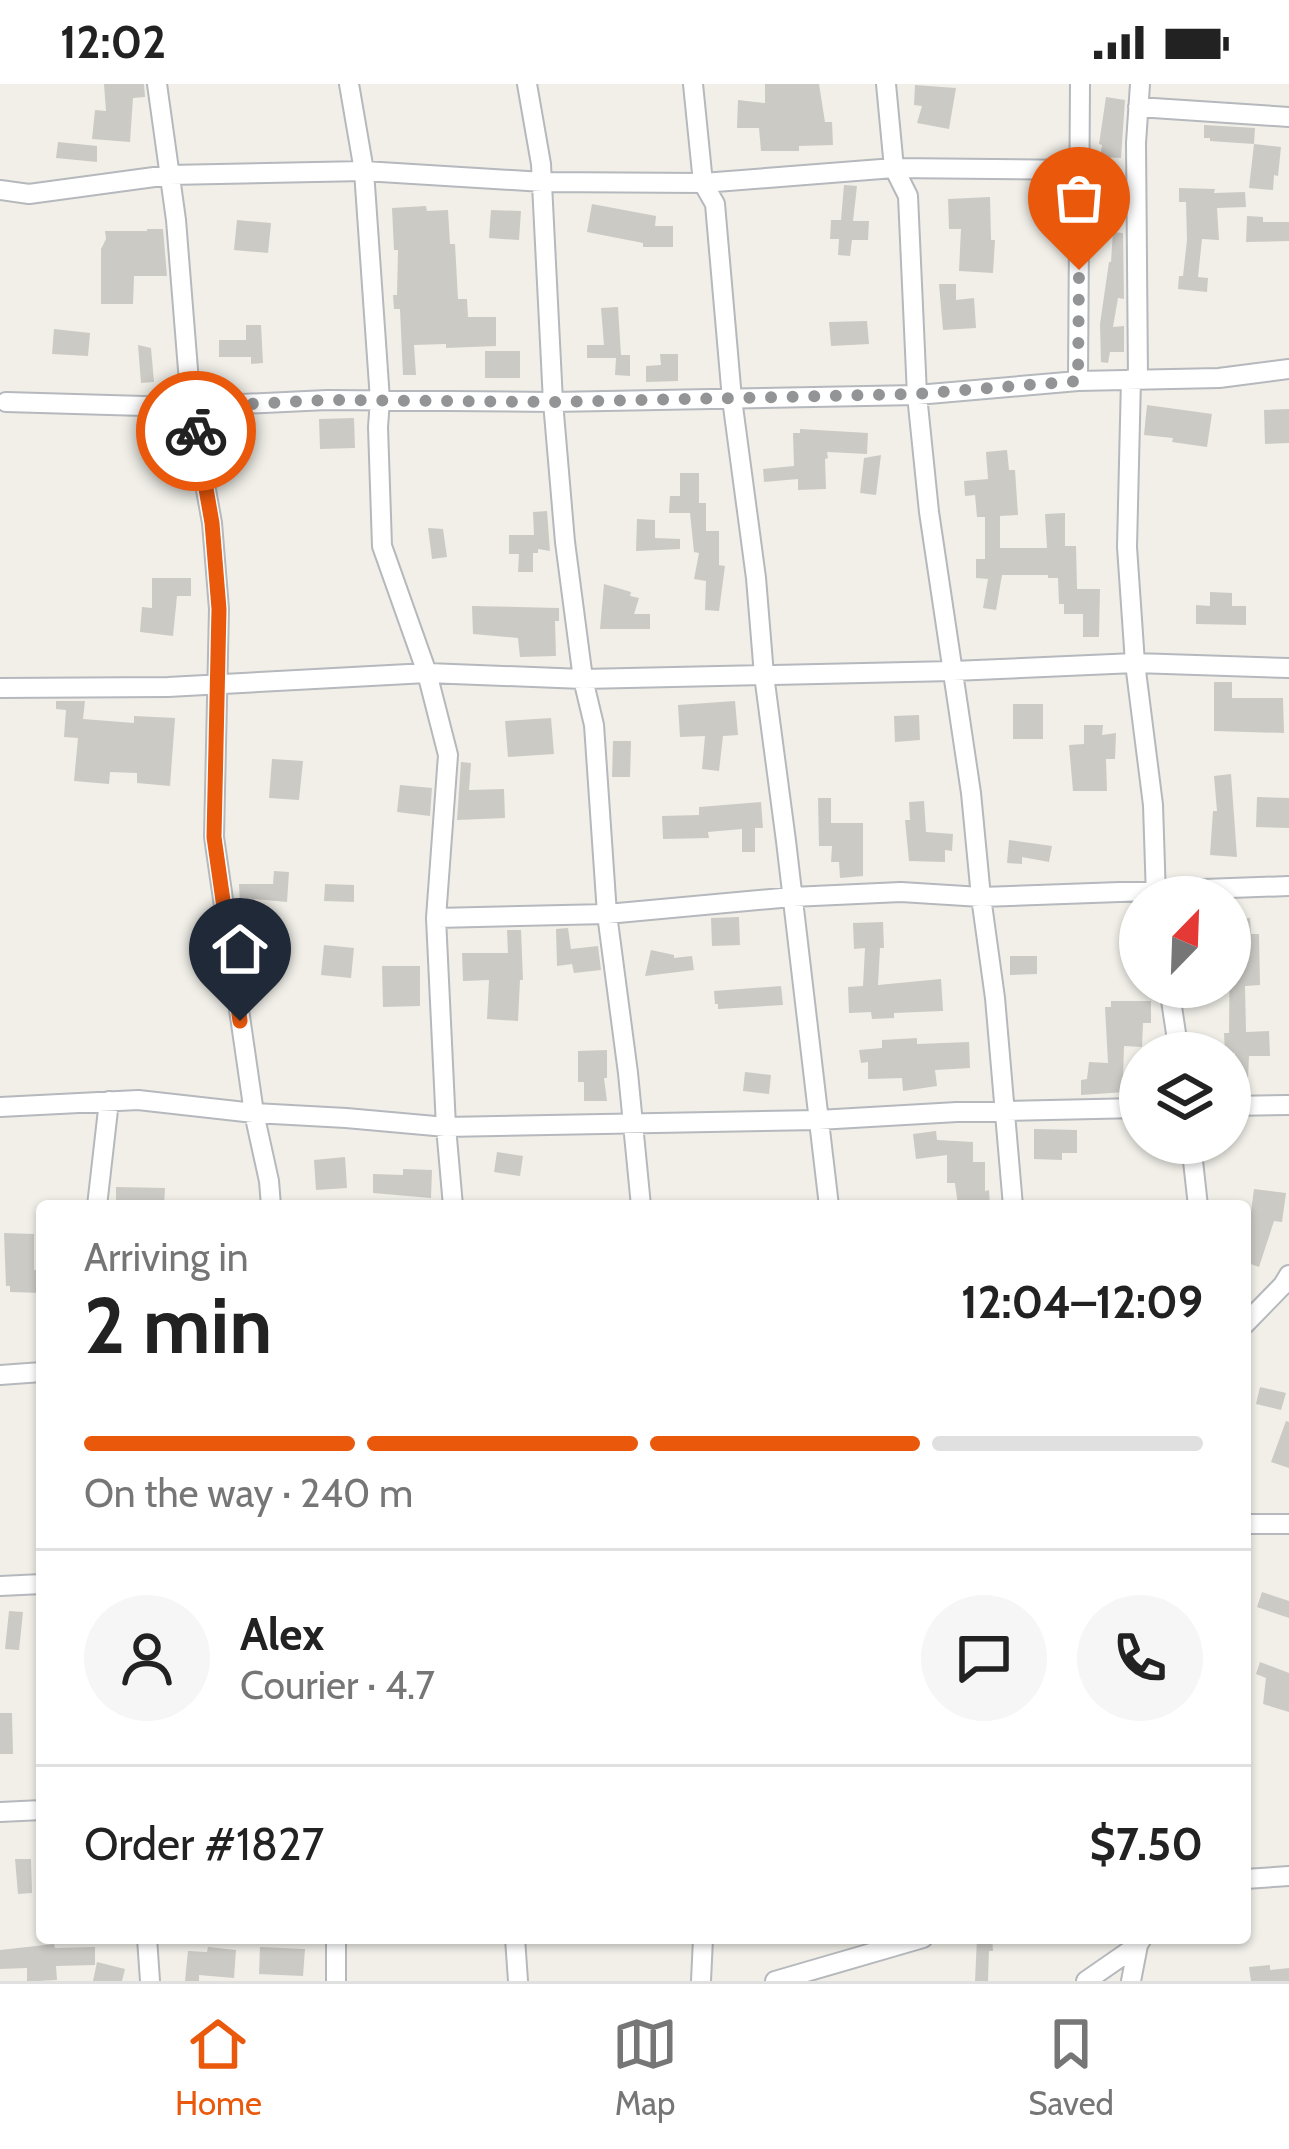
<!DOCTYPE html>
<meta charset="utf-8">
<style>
:root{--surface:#fff;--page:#f6f6f6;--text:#222;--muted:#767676;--line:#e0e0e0;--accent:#ea580c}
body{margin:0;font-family:Cabin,sans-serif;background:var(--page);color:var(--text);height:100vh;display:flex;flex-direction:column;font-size:45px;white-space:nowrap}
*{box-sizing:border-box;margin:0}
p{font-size:39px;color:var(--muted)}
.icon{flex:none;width:66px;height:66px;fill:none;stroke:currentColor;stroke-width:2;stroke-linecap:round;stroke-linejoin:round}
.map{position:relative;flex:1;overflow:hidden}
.details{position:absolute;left:36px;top:1116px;width:1215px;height:744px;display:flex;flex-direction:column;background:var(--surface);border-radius:12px;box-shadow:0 3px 9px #0004}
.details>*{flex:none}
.needle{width:78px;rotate:23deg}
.buttons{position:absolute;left:1119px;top:792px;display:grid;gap:24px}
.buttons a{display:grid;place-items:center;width:132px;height:132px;border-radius:50%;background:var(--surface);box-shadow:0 3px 9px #0004;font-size:60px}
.pin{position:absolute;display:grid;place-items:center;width:102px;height:102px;color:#fff;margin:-123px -51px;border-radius:50% 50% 50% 0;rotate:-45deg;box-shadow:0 0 12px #0007}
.pin .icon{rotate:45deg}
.courier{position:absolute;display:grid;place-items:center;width:120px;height:120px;margin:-60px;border:9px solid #ea580c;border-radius:50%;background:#fff;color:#222;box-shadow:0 3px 15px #0007}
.summary em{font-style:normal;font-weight:700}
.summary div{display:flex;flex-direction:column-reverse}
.summary{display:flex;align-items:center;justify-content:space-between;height:204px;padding:0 48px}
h1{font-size:78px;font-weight:700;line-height:90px}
.bar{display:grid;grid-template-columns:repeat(4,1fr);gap:18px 12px;align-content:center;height:144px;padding:0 48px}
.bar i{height:15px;border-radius:9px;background:var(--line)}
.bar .current{background:var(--accent)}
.bar p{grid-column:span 4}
.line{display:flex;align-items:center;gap:30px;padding:0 48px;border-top:3px solid var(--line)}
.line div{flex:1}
.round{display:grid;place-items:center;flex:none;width:126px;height:126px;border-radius:63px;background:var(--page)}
.status{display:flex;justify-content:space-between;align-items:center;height:84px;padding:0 60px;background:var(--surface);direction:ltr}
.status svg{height:33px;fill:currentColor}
.tab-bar{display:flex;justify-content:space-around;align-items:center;height:168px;border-top:3px solid var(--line);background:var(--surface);font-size:33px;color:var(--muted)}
.tab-bar a{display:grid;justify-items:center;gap:6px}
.tab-bar .current{color:var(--accent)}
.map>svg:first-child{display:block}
.building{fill:#cccac5}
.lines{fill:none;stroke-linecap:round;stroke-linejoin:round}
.minor-casing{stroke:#b5b8bc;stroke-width:22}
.minor{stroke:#fff;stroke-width:18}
.done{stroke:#929495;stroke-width:12;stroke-dasharray:0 21.6}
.route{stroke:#ea580c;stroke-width:15}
</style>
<div class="status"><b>12:02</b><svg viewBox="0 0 49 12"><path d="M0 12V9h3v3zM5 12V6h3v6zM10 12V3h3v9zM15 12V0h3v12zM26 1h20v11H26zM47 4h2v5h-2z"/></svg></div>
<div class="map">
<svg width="1289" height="1897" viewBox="0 0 1289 1897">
<rect width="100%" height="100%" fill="#f1efe8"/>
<path class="building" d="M104,0H144L145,13L133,14L130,58L92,55L95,26L106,27Z
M765,0H819L825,38H832L833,61L799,62V67H761L759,44H737L738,16L765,19Z
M915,1L956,4L949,45L917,39L922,22L914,21Z
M1106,13L1125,16L1121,74L1100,73L1102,61L1099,60Z
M1204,41L1255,44L1254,60L1210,57V54H1204Z
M58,58L97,62V78L56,74Z
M1254,60L1281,63L1278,92L1274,91L1273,106L1249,104Z
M844,101L857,102L853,137H869L868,156H852L850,172L838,171L839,155H830L831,136H841Z
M1179,104L1215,105L1214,109L1245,108L1246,123L1217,124L1219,156L1202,155L1198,193L1208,194L1207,208L1178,205L1179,192H1183L1187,156L1186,118H1179Z
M990,113L991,156H995L993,189L959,187L961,145H949L948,115Z
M592,120L656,132L655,142H673V163H643V159L587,148Z
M426,122L427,127L448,126L450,160H455L458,215H467L468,233H496V262L446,264V260L414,261L416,291H403L400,225H394L393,211H397L398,166H394L392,124Z
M491,126L521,127L519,156L489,154Z
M1247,132L1263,133V138H1289V157L1246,158Z
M237,136L271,139L268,169L234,166Z
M147,145H163L167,192H134L133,220H101V165L106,155L105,147H147Z
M1113,148L1123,149L1124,215L1118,214L1113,243L1124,242V268H1110L1108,279L1101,278L1100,240L1109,178H1111Z
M939,200H956V216L974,214L976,244L943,246Z
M618,223L621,271H630V292L615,291L616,274H587V261H604L601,224Z
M867,237L869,260L831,262L829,238Z
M246,241H261L263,279L251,280V273H219V256H246Z
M54,245L90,249L88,272L52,270Z
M138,261L151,264L154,298L141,299Z
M485,267H520V294H485Z
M660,270H678V297L646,298V282L661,281Z
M1147,321L1212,330L1207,363L1172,358L1173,354L1144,351Z
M1289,325V359L1265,360L1264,326Z
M354,334L355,364L320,365L319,335Z
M800,345L868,349L867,370L827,368L828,374L825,375L826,405L798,406V395L764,398L763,385L794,382L793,349H800Z
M1007,366L1009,386H1015L1018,431L1000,432V464H1047L1045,430L1065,429V462H1076L1077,505H1100L1099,553H1083V530H1064V520H1059L1058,494H1048V491H1002L996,526L983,524L988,495L976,494V475H985V433H977L975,411L965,412L964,397L988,395L986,368Z
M881,371L876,411L860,409L864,374Z
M680,389H699V419H706V447H719V481L725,482L719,527L705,526L706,497L694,495L699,469L694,468L690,429H669L670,412H680Z
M547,427L550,467L538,465V469H533V488H518L519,470H509V451H534L533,428Z
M637,435L655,436V454L680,455V465L636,467Z
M428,444L443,445L447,473L432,475Z
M152,494H191V512H177L173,552L140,548L142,523L152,524Z
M604,500L631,508L630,512L639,514L634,530H650V545H600Z
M1210,508L1232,509V522H1246V541L1196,540V521L1210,522Z
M472,522L559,524V537H555L556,572L520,573L518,554L473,550Z
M1214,598H1232V614H1283L1284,649L1214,647Z
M56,617H85L83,635L134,639V632L175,634L170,702L137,699V689L110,688L109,700L74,697L78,654L64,653L66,626L56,625Z
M735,617L738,651L723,652L719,687L702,685L705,652L680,653L678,621Z
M1013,620H1043V655H1013Z
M919,631L920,656L895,658L894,632Z
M551,634L554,670L508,673L505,637Z
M1084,641H1103L1102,651L1116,649L1115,675H1106L1107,707H1073L1069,661L1084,660Z
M613,657H631L630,693H612Z
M272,675L303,677L299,716L269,714Z
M461,678L471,679L469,706L504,705L505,734L457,736Z
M1231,690L1237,773L1210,771L1213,727H1217L1214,692Z
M400,701L432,704L430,732L397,728Z
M1257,713L1289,714V744L1256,743Z
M818,714H831V739H863V792L840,794L839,778H831L832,762H819Z
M924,717L926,748L953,750L952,767L945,766V778L909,777L905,736H910L909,718Z
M761,718L763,744H755V768H742V745L708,748L709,754L663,755L662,732L699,731V723Z
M1009,756L1052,762L1049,778L1022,773V780L1007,779Z
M274,787L289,788L287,818L254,815L255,819H240L239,800H273Z
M325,800L354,801V818L324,817Z
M739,833L740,861L712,862L711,834Z
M1250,834L1251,850H1259L1260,901L1245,902L1246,948L1269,947L1270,972H1249L1248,995L1233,994L1235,969H1225L1224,949H1229L1230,835Z
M883,838L884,864H880L878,901L941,895L943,927L894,929V934L872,935L871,928L849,929L848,903L863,902L865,864L854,865L853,839Z
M568,844L571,865L598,862L601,886L574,889L572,880L557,882L556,845Z
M507,846H521L523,896H520L518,937L487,935L489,896L463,897L462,869H508Z
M324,861L354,864L351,894L321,891Z
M651,866L674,871V874L692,872L694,886L645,892Z
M1010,872H1037V890L1010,891Z
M382,882H420V922L383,923Z
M781,902L783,921L718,925V920H715L714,907Z
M1111,917H1151V939H1143L1142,963L1124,962L1123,994H1140V1007L1081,1011V996L1087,995L1089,978L1108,979L1105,923H1111Z
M917,954V960L969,958L970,984L935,986L937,1002L903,1007L902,994L868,995V978L861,979L859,966L882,964V956Z
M607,966V994H604L607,1017H584V998H578V967Z
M745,988L771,991L769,1010L743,1007Z
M1034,1045L1077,1046V1069H1062V1076L1034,1075Z
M936,1047L937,1056L973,1058V1078H985V1107L989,1106L990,1122H958L955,1099H947V1071L916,1075L913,1050Z
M497,1068L523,1072L520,1092L494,1088Z
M345,1073L347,1104L316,1106L314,1076Z
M403,1085L432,1086L431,1114L373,1109V1090L403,1091Z
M116,1103L165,1104L164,1122H129V1118H116Z
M1254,1105L1286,1109L1282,1138L1274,1137L1259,1183L1245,1178V1149L1248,1150Z
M4,1149L34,1150V1186L42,1187V1209L10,1208V1202H6Z
M1260,1303L1286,1309L1281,1326L1256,1320Z
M1286,1337L1289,1338V1384L1271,1378Z
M1262,1508L1289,1517V1534L1257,1523Z
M9,1527L23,1528L19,1566L5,1565Z
M1260,1578L1289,1589V1628L1263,1620L1266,1594L1256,1590Z
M0,1629H12L13,1670H0Z
M15,1775H31L32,1809L18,1810Z
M977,1854H992L993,1867H989L988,1897H975Z
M54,1860L55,1864L95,1863V1881L56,1882L57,1896L38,1897H27V1884L0,1885V1866Z
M208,1863L236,1866L234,1894L199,1891V1897H185L188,1867L207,1868Z
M260,1863L305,1865L303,1892L259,1890Z
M97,1878L125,1885L122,1897H93Z
M1270,1881V1886L1289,1884V1897H1251L1249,1883Z"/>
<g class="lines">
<defs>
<path id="minor" d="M157,0L176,136L191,323L212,439L219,525L214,753L254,1029L269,1097L271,1122
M349,0L364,87L380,316L378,343L382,462L427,589L448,671L436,834L446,1043L453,1122
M527,0L541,80L553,318L565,458L583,595L594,641L607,830L628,989L641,1122
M693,0L703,99L715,120L732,315L756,494L764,591L786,757L829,1122
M886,0L894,84L908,112L917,311L929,428L971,709L981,813L995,914L1013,1122
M1138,23L1289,33
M0,106L29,110L169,91L364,87L543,98L703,99L894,84L1079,86
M1131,295L1127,463L1135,579L1153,721L1156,813
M1138,296L1136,59L1140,0
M1078,297L1080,0
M6,318L178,323L327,316L553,318L917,311L1078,297L1219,294L1289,285
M0,604L168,603L427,589L583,595L953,587L1135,579L1289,584
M436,834L607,830L792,813L901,808L981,813L1289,802
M1169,903L1179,969
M1230,1022L1289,1021
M0,1023L138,1016L254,1029L346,1034L446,1043L818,1036L957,1028L1140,1024
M1191,1059L1198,1122
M97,1122L109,1017
M1245,1240L1283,1201L1289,1191
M0,1291L42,1288
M1245,1440H1289
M0,1502L42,1500
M0,1728L42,1726
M1245,1795L1289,1792
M147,1854L150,1897
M515,1854L518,1897
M336,1897V1854
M701,1897L703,1854
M775,1897L923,1854
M1086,1897L1138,1861L1142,1854
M1131,1897L1138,1861"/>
</defs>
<use href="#minor" class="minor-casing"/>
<use href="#minor" class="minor"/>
</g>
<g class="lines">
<path class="done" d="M196,347L191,323L327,316L553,318L916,310L1078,297L1079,186"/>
<path class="route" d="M196,347L212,439L219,525L214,753L240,937"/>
</g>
</svg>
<div class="buttons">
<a><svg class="needle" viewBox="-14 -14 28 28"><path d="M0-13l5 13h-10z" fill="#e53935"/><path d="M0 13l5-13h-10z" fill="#767676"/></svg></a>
<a><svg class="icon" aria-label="layers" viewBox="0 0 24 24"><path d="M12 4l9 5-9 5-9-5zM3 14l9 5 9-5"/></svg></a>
</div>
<div class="pin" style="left:1079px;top:186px;background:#ea580c"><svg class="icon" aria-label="bag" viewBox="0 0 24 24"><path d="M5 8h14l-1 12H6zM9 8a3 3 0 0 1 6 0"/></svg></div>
<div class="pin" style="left:240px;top:937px;background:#1f2937"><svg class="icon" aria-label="home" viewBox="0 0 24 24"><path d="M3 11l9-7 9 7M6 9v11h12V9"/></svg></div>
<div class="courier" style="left:196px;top:347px"><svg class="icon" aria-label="bike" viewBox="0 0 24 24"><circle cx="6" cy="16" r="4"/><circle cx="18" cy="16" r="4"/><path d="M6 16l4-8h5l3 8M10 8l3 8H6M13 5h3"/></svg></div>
<section class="details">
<div class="summary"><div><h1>2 min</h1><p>Arriving in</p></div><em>12:04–12:09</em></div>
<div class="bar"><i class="current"></i><i class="current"></i><i class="current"></i><i></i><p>On the way · 240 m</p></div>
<div class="line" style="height:216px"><a class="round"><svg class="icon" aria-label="person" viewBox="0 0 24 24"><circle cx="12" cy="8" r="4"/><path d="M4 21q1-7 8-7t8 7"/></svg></a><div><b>Alex</b><p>Courier · 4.7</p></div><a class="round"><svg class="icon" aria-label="chat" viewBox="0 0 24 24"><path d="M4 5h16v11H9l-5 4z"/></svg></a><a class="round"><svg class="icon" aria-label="phone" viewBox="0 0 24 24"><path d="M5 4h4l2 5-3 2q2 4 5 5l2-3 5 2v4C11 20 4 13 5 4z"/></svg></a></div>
<div class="line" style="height:156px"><div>Order #1827</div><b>$7.50</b></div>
</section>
</div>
<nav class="tab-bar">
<a class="current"><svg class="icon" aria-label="home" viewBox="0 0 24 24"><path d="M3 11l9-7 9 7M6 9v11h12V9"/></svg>Home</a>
<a><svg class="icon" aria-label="map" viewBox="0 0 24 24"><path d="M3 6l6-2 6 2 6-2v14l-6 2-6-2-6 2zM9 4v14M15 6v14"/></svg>Map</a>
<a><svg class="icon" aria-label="saved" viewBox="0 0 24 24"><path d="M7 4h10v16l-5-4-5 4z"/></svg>Saved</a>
</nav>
